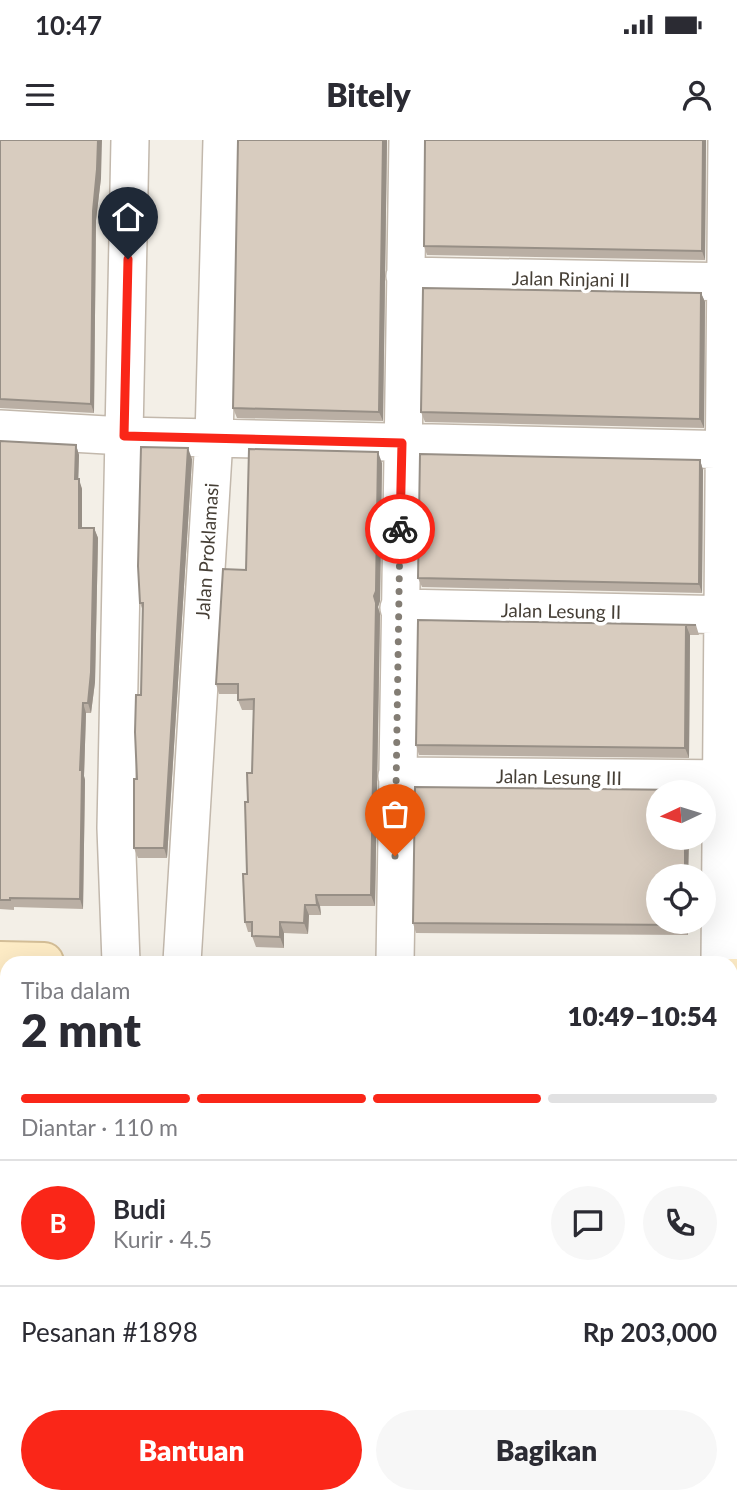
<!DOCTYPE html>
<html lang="id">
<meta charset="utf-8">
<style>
:root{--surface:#fff;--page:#f7f7f7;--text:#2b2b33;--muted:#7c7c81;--line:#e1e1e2;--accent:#fa2618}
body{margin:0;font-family:Lato,sans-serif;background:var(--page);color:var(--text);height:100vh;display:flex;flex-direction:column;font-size:26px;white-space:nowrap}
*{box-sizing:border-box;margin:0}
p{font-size:23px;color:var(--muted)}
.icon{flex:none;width:38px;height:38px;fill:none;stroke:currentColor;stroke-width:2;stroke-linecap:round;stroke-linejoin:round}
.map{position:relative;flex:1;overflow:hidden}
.sheet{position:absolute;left:0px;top:816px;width:738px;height:548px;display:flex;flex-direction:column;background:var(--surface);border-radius:21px 21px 0 0;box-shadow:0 7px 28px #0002}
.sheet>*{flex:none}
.needle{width:46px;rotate:266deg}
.buttons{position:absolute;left:646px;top:640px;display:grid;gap:14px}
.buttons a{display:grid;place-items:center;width:70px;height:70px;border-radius:50%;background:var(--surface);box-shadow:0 7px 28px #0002;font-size:35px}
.pin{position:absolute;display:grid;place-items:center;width:60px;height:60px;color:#fff;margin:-72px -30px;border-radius:50% 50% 50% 0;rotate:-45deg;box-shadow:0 0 7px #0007}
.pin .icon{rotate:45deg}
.courier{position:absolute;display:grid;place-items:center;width:70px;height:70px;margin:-35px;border:5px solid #fa2618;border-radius:50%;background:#fff;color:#222;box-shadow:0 2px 9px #0007}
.head em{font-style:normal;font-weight:800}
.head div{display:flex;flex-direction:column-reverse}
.head{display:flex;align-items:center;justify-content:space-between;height:119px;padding:0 21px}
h1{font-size:46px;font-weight:800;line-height:52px}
.bar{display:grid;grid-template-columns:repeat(4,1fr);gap:10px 7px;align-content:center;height:84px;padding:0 21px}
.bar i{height:9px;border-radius:5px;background:var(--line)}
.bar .active{background:var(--accent)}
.bar p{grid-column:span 4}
.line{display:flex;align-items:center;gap:18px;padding:0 21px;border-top:2px solid var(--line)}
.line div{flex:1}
.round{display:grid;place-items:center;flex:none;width:74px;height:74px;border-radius:37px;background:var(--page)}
.button{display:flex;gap:14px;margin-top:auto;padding:14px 21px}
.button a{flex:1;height:80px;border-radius:42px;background:var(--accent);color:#fff;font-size:28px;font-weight:800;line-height:80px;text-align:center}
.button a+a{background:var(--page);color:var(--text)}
.status{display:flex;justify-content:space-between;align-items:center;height:49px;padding:0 35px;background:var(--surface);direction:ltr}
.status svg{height:19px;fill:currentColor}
header{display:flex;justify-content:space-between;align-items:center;height:91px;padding:0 21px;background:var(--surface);font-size:32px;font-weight:800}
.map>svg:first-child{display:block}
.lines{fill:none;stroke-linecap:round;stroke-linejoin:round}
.street-casing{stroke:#c2b8ac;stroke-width:40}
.secondary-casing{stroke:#d4be97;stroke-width:42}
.street{stroke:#fff;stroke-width:37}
.secondary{stroke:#feecc6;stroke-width:38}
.wall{fill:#baafa4}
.shaded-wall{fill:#978f86}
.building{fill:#d8ccbf;stroke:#978f86;stroke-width:2}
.done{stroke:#837d74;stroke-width:7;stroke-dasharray:0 12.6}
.route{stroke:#fa2618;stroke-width:9}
.labels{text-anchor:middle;stroke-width:7;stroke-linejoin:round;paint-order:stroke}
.street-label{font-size:19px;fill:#463f36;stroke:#fff}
</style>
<div class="status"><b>10:47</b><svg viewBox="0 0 49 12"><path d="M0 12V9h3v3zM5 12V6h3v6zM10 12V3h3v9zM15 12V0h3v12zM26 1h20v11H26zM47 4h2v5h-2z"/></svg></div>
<header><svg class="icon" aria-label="menu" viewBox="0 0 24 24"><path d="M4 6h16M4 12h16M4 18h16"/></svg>Bitely<svg class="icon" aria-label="person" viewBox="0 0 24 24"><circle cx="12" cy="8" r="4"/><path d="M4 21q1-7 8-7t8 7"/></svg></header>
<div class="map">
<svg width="737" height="1363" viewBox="0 0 737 1363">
<rect width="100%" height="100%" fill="#f3efe7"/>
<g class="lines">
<defs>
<path id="street" d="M405,136L737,142
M0,289L124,296L737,310
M399,468L737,475
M397,636L737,639
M121,822L116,688L130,0
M182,822L214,298L222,0
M395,822L408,0
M720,822L727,0
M732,1040H737
M732,1202H737
M402,1363V1356
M717,1363V1356"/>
<path id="secondary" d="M0,821L44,822
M732,838H737
M124,1356V1363
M176,1363V1356"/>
</defs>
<use href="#street" class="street-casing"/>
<use href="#secondary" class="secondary-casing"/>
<use href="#street" class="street"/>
<use href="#secondary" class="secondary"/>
</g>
<path class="wall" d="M0,0L101,38L96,80L94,273L0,268Z
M238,0H387L383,281L237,278L233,268Z
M425,0H706L705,120L427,115L424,106Z
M701,153L705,162L704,288L425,282L421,272Z
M0,301L76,305L79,315L78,339L82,349V388H94L98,398L95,542L91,573H86L84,636L85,640L83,769L14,767V770L0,769Z
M192,319L167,718H138L134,708L141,555L143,471L140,463Z
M700,320L703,330L702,453L422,447L418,438Z
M382,323L380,461L378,467L380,474L375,766H320L321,775H309L308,794L284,793V808L256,807L252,796V792H248L245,782L247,734L248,662L252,633L254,570H242L238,560V554H219L216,544L246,430Z
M418,480L696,485L699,495H690L689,618L419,615L416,605Z
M658,698H689L688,737L658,782H688V795L416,793L413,783Z
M0,860H7V1288L0,1289Z
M732,880H737V1019L732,1020Z
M732,1050H737V1181L732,1182Z"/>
<path class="shaded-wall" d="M98,0H102L101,38L96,80L94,273L91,264L93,71Z
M383,0H387L383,281L379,272Z
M703,0H706L705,120L702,111Z
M701,153L705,162L704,288L700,279Z
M76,305L79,315L78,349L75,339Z
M188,308L192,319L167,718L164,708Z
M378,312L382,323L380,461L378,467L380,474L375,766L371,755L374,456Z
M700,320L703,330L702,453L699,444Z
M79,339L82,349V397L79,388Z
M94,388L98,398L95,542L91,573L88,563Z
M686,485L690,495L689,618L685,608Z
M83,563L86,573L84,636L85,640L83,769L80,759V630Z
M685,698H689L688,737H685Z
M316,755L320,766L321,775L317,765Z
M305,765L309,775L308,794L304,783Z
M280,782L284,793V808L280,797Z
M684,782H688V795L684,785Z"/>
<path class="building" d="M0,0H98L97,29L93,71L91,264L0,259Z
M238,0H383L379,272L233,268Z
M425,0H703L702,111L424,106Z
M423,148L701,153L700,279L421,272Z
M0,301L76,305L75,339H79V388H94L91,532L88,563H83L80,630H82L80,759L10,758V760H0Z
M141,307L188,308L164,708H134V639H137L135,592L136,555H141L143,463H140L138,426Z
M249,309L378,312L376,451L374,456L376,463L371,755H316L317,765H305L304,783L280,782V797L252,796V782H245L243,734H247L245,662H248L247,633H252L254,559L238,560V544H216L223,429L246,430Z
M420,314L700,320L699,444L418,438Z
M418,480L696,485H686L685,608L416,605Z
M415,647L685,650V653H658V698H685V737H658V782H684V785L413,783Z
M0,860H7V1278H0Z
M732,880H737V1010L732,1009Z
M732,1050H737V1172L732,1171Z
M732,1212H737V1363H732L734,1345L732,1336Z
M230,1356H379L380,1363H230Z
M418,1356H694L695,1363H417Z"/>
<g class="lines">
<path class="done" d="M395,716L400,389"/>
<path class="route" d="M128,119L124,296L402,303L400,389"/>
</g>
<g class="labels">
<g class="street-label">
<text transform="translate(571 139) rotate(1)" y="7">Jalan Rinjani II</text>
<text transform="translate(207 411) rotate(-86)" y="7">Jalan Proklamasi</text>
<text transform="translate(561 471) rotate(1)" y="7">Jalan Lesung II</text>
<text transform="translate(559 637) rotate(1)" y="7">Jalan Lesung III</text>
</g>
</g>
</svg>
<div class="buttons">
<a><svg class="needle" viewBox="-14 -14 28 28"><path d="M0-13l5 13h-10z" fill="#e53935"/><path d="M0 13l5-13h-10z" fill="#7c7c81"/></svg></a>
<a><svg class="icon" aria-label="locate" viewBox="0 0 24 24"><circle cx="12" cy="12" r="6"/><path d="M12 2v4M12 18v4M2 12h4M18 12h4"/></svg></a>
</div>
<div class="pin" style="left:395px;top:716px;background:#ea580c"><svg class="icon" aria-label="bag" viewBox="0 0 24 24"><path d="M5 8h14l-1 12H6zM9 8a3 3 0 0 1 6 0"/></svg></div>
<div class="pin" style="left:128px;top:119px;background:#1f2937"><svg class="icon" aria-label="home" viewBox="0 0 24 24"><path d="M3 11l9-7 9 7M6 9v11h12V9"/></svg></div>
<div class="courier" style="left:400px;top:389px"><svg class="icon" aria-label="bike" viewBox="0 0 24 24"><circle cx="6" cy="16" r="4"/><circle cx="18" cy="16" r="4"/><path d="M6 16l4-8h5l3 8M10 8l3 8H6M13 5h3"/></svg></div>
<section class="sheet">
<div class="head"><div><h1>2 mnt</h1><p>Tiba dalam</p></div><em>10:49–10:54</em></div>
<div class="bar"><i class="active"></i><i class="active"></i><i class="active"></i><i></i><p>Diantar · 110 m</p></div>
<div class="line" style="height:126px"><b class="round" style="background:var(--accent);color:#fff">B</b><div><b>Budi</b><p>Kurir · 4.5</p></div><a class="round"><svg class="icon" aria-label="chat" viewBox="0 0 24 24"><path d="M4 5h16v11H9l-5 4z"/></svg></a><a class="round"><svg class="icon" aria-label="phone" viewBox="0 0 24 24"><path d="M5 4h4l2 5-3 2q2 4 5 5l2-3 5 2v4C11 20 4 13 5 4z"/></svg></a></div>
<div class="line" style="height:91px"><div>Pesanan #1898</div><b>Rp 203,000</b></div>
<div class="button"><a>Bantuan</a><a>Bagikan</a></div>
</section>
</div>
